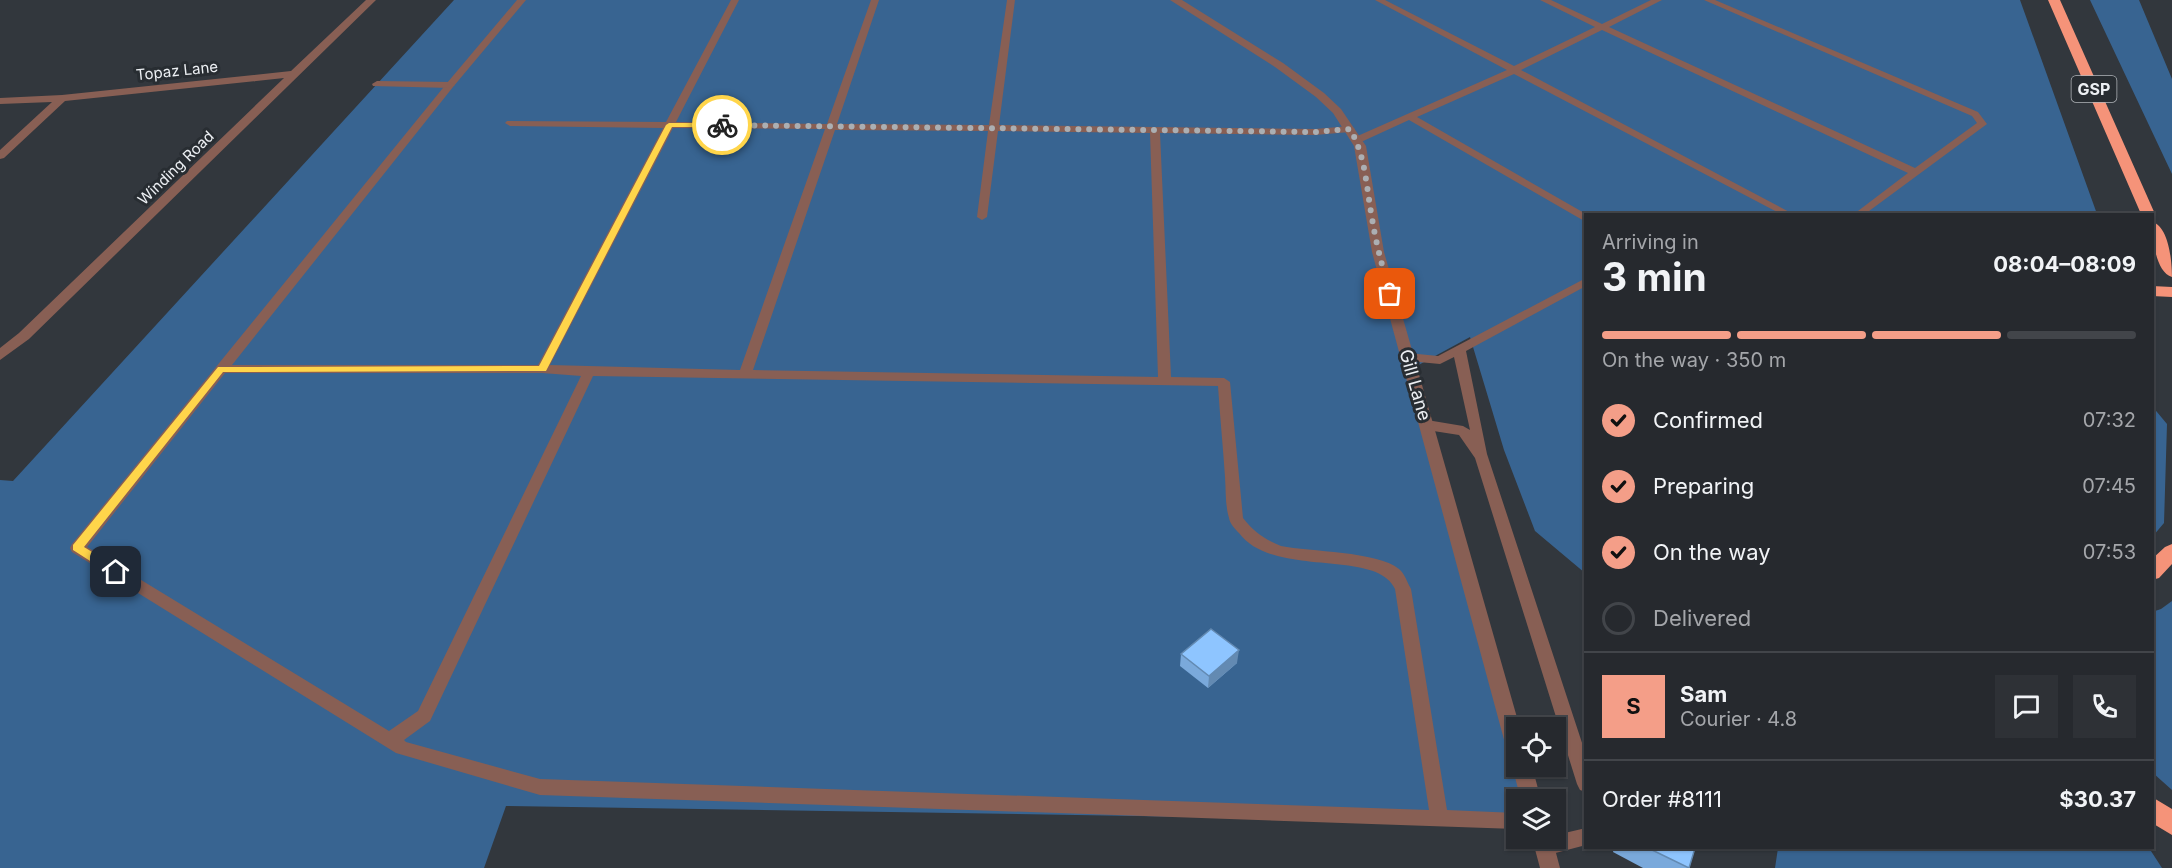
<!DOCTYPE html>
<meta charset="utf-8">
<style>
:root{--surface:#26292e;--page:#2e3136;--text:#f1f3f6;--muted:#a4a6aa;--line:#42454a;--accent:#f49e88}
body{margin:0;font-family:Inter,sans-serif;background:var(--page);color:var(--text);height:100vh;display:flex;flex-direction:column;font-size:22px;white-space:nowrap}
*{box-sizing:border-box;margin:0}
p{font-size:20px;color:var(--muted)}
.icon{flex:none;width:33px;height:33px;fill:none;stroke:currentColor;stroke-width:2;stroke-linecap:round;stroke-linejoin:round}
.map{position:relative;flex:1;overflow:hidden}
.details{position:absolute;left:1584px;top:213px;width:570px;height:636px;display:flex;flex-direction:column;background:var(--surface);border-radius:0px;box-shadow:0 2px 4px #0004,0 0 0 2px var(--line)}
.details>*{flex:none}
.controls{position:absolute;left:1506px;top:717px;display:grid;gap:12px}
.controls a{display:grid;place-items:center;width:60px;height:60px;border-radius:0px;background:var(--surface);box-shadow:0 2px 4px #0004,0 0 0 2px var(--line);font-size:30px}
.pin{position:absolute;display:grid;place-items:center;width:51px;height:51px;color:#fff;margin:-26px;border-radius:12px;box-shadow:0 3px 9px #0006}
.courier{position:absolute;display:grid;place-items:center;width:60px;height:60px;margin:-30px;border:4px solid #ffd54a;border-radius:50%;background:#fff;color:#222;box-shadow:0 2px 8px #0007}
.head em{font-style:normal;font-weight:700}
.head div{display:flex;flex-direction:column-reverse}
.head{display:flex;align-items:center;justify-content:space-between;height:102px;padding:0 18px}
h1{font-size:39px;font-weight:700;line-height:45px}
.bar{display:grid;grid-template-columns:repeat(4,1fr);gap:9px 6px;align-content:center;height:72px;padding:0 18px}
.bar i{height:8px;border-radius:4px;background:var(--line)}
.bar .current{background:var(--accent)}
.bar p{grid-column:span 4}
.line{display:flex;align-items:center;gap:15px;padding:0 18px;border-top:2px solid var(--line)}
.line div{flex:1}
.round{display:grid;place-items:center;flex:none;width:63px;height:63px;border-radius:0px;background:var(--page)}
ol{padding:0 18px;list-style:none}
li{display:flex;align-items:center;gap:18px;height:66px}
li p{margin-inline-start:auto}
li .icon{padding:6px;border-radius:50%;background:var(--accent);color:#111;stroke-width:4}
li:last-child{color:var(--muted)}
li i{width:33px;height:33px;border:3px solid var(--line);border-radius:50%}
.map>svg:first-child{display:block}
.green{fill:#386491}
.lines{fill:none;stroke-linecap:round;stroke-linejoin:round}
.service{fill:#885f54;fill-rule:evenodd}
.minor{fill:#885f54;fill-rule:evenodd}
.tertiary{fill:#885f54;fill-rule:evenodd}
.motorway{fill:#f59379;fill-rule:evenodd}
.wall{fill:#7aa9db}
.shaded-wall{fill:#638ab2}
.building{fill:#8ec5ff;stroke:#638ab2;stroke-width:1.5}
.route{fill:#ffd54a}
.done{stroke:#abafb3;stroke-width:6;stroke-dasharray:0 10.8}
.labels{text-anchor:middle;stroke-width:6;stroke-linejoin:round;paint-order:stroke}
.far-street-label{font-size:15px;fill:#eceff3;stroke:#282d32}
.shield{fill:#282d32;stroke:#b1b5b9;stroke-width:1.5}
.shield-label{font-size:16px;font-weight:bold;fill:#eceff3}
.street-label{font-size:18px;fill:#eceff3;stroke:#282d32}
</style>
<div class="map">
<svg width="2172" height="868" viewBox="0 0 2172 868">
<rect width="100%" height="100%" fill="#32373d"/>
<path class="green" d="M454,0H2020L2097,214H1586L1585,573L1535,531L1504,450L1470,337L1413,368L1516,745V766L1531,799L1516,800V822L506,806L484,868H0V480L13,481Z
M2090,0H2139L2172,79V174Z
M2152,406L2167,424L2164,523L2153,536Z
M2172,601V790L2153,773L2152,612L2161,609Z
M1778,848H2149L2162,868H1775Z"/>
<g class="lines">
<path class="service" d="M517,0H526L453,87L232,365H538L663,128L510,126L505,123L507,121L666,122L731,0H739L676,122L827,124L871,0H879L837,124L989,125L1007,0H1015L999,125L1315,129L1350,126L1355,129L1350,132L1315,135L1160,133L1171,377L1224,378L1230,382L1243,518C1254,532 1264,539 1281,546C1310,552 1377,551 1399,569C1405,574 1407,582 1411,589L1447,810L1516,813V829L540,795L396,753L72,552L70,548L72,544L447,83ZM673,128L825,129L740,370L550,365ZM835,130L988,131L977,217L982,220L987,217L998,131L1150,133L1158,377L753,370ZM225,373H542L581,376L418,711L389,731L87,547ZM593,376L1218,386C1220,417 1223,447 1225,477C1226,490 1225,505 1229,518C1230,524 1235,529 1239,533C1273,579 1377,548 1395,589L1429,810L540,779L406,742L404,740L430,721Z
M1375,0H1385L1514,66L1595,27L1540,0H1551L1602,24L1651,0H1662L1609,27L1915,168L1977,123L1972,116L1704,0H1715L1978,112L1987,124L1865,214H1854L1908,173L1602,30L1521,70L1793,214H1781L1514,74L1417,117L1586,214V222L1409,120L1361,142H1353V138L1507,70Z
M1586,278V286L1466,351L1487,454L1586,755V792L1580,790L1577,784L1475,458L1459,435L1427,430L1420,425L1427,420L1463,426L1470,430L1454,357L1440,364L1408,361L1402,357L1408,353L1438,356Z
M1586,828V845L1544,856L1538,853L1535,847L1538,841L1556,838V835Z"/>
<path class="minor" d="M366,0H376L29,339L0,360V348L19,333L284,78L65,101L4,158L0,159V150L52,102L0,104V98L62,95L291,71Z
M377,81L450,82L455,85L450,88L373,86L372,84Z"/>
<path class="tertiary" d="M1170,0H1182L1283,63L1324,93L1341,109L1366,146L1384,252L1520,728H1516V755L1509,753L1506,747L1372,252L1354,146L1333,113L1316,97L1275,67Z
M1516,759V766H1532L1541,800H1521L1512,766Z
M1532,838H1552L1560,868H1540Z"/>
<path class="motorway" d="M2048,0H2060L2155,214L2153,217L2152,214H2141Z
M2152,222C2169,226 2172,262 2172,277C2155,272 2152,236 2152,222Z
M2152,286L2172,287V297L2152,296Z
M2172,544V564L2159,578L2152,580V559L2165,547Z
M2152,797L2172,809V835L2152,823Z"/>
</g>
<path class="wall" d="M1181,654L1237,663L1208,688L1180,666Z
M1614,848H1695L1689,868H1643L1613,852Z"/>
<path class="shaded-wall" d="M1239,650L1237,663L1208,688L1209,676Z"/>
<path class="building" d="M1211,629L1239,650L1209,676L1181,654Z
M1648,848H1695L1689,868Z"/>
<path class="route" d="M669,123H722L725,125L722,127H672L546,371L223,372L84,547L120,569V575H112L73,550V545L218,367L539,366L666,125Z"/>
<g class="lines">
<path class="done" d="M722,125L1315,132L1350,129C1366,157 1366,186 1372,218C1376,244 1383,269 1390,294"/>
</g>
<g class="labels">
<g class="far-street-label">
<text transform="translate(177 71) rotate(-6)" y="5">Topaz Lane</text>
<text transform="translate(176 168) rotate(-44)" y="5">Winding Road</text>
</g>
<rect class="shield" x="2071.5" y="76" width="45" height="26" rx="4.5"/>
<g class="shield-label">
<text x="2094" y="95">GSP</text>
</g>
<g class="street-label">
<text transform="translate(1415 385) rotate(74)" y="6">Gill Lane</text>
</g>
</g>
</svg>
<div class="controls">
<a><svg class="icon" aria-label="locate" viewBox="0 0 24 24"><circle cx="12" cy="12" r="6"/><path d="M12 2v4M12 18v4M2 12h4M18 12h4"/></svg></a>
<a><svg class="icon" aria-label="layers" viewBox="0 0 24 24"><path d="M12 4l9 5-9 5-9-5zM3 14l9 5 9-5"/></svg></a>
</div>
<div class="pin" style="left:1390px;top:294px;background:#ea580c"><svg class="icon" aria-label="bag" viewBox="0 0 24 24"><path d="M5 8h14l-1 12H6zM9 8a3 3 0 0 1 6 0"/></svg></div>
<div class="pin" style="left:116px;top:572px;background:#1f2937"><svg class="icon" aria-label="home" viewBox="0 0 24 24"><path d="M3 11l9-7 9 7M6 9v11h12V9"/></svg></div>
<div class="courier" style="left:722px;top:125px"><svg class="icon" aria-label="bike" viewBox="0 0 24 24"><circle cx="6" cy="16" r="4"/><circle cx="18" cy="16" r="4"/><path d="M6 16l4-8h5l3 8M10 8l3 8H6M13 5h3"/></svg></div>
<section class="details">
<div class="head"><div><h1>3 min</h1><p>Arriving in</p></div><em>08:04–08:09</em></div>
<div class="bar"><i class="current"></i><i class="current"></i><i class="current"></i><i></i><p>On the way · 350 m</p></div>
<ol>
<li><svg class="icon" aria-label="check" viewBox="0 0 24 24"><path d="M5 12l5 5 9-10"/></svg>Confirmed<p>07:32</p></li>
<li><svg class="icon" aria-label="check" viewBox="0 0 24 24"><path d="M5 12l5 5 9-10"/></svg>Preparing<p>07:45</p></li>
<li><svg class="icon" aria-label="check" viewBox="0 0 24 24"><path d="M5 12l5 5 9-10"/></svg>On the way<p>07:53</p></li>
<li><i></i>Delivered</li>
</ol>
<div class="line" style="height:108px"><b class="round" style="background:var(--accent);color:#111">S</b><div><b>Sam</b><p>Courier · 4.8</p></div><a class="round"><svg class="icon" aria-label="chat" viewBox="0 0 24 24"><path d="M4 5h16v11H9l-5 4z"/></svg></a><a class="round"><svg class="icon" aria-label="phone" viewBox="0 0 24 24"><path d="M5 4h4l2 5-3 2q2 4 5 5l2-3 5 2v4C11 20 4 13 5 4z"/></svg></a></div>
<div class="line" style="height:78px"><div>Order #8111</div><b>$30.37</b></div>
</section>
</div>
